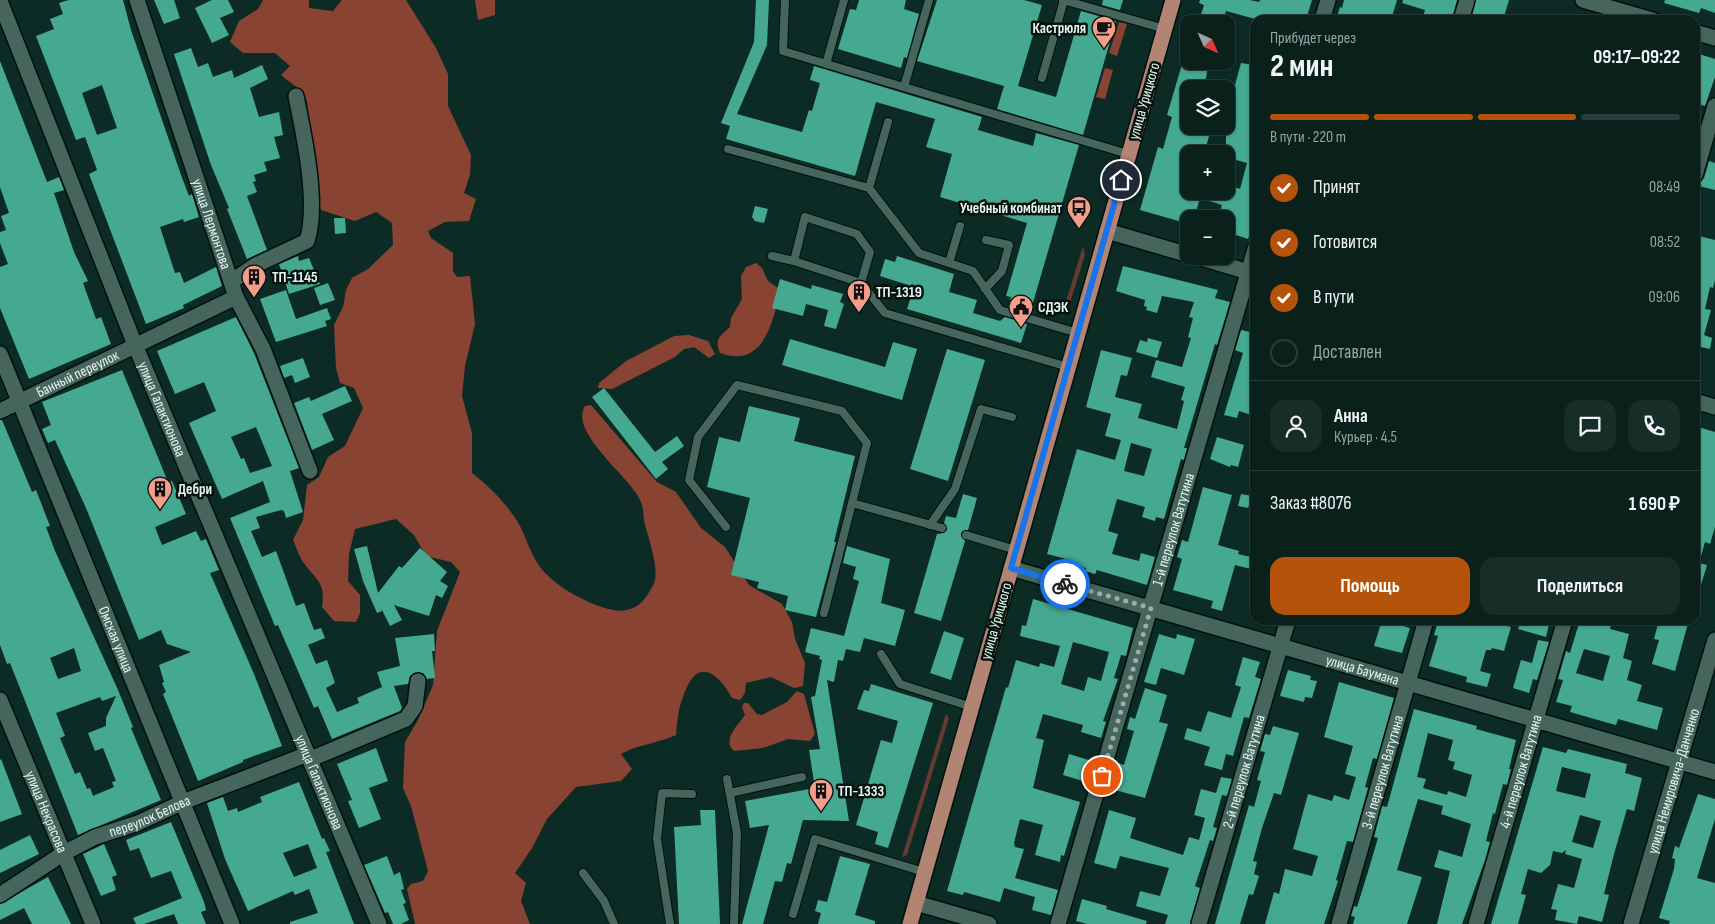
<!DOCTYPE html>
<html lang="ru">
<meta charset="utf-8">
<style>
:root{--surface:#09201b;--page:#172d28;--text:#f1f3f6;--muted:#99a3a3;--line:#293e3a;--accent:#b45309}
body{margin:0;font-family:"Sofia Sans Condensed",sans-serif;background:var(--page);color:var(--text);height:100vh;display:flex;flex-direction:column;font-size:19px;white-space:nowrap}
*{box-sizing:border-box;margin:0}
p{font-size:16px;color:var(--muted)}
.icon{flex:none;width:28px;height:28px;fill:none;stroke:currentColor;stroke-width:2;stroke-linecap:round;stroke-linejoin:round}
.map{position:relative;flex:1;overflow:hidden}
.sheet{position:absolute;left:1250px;top:15px;width:450px;height:610px;display:flex;flex-direction:column;background:var(--surface);border-radius:15px;box-shadow:0 1px 4px #0004,0 0 0 1px var(--line)}
.sheet>*{flex:none}
.needle{width:32px;rotate:135deg}
.fabs{position:absolute;left:1180px;top:15px;display:grid;gap:10px}
.fabs a{display:grid;place-items:center;width:55px;height:55px;border-radius:10px;background:var(--surface);box-shadow:0 1px 4px #0004,0 0 0 1px var(--line);font-size:25px}
.pin{position:absolute;display:grid;place-items:center;width:42px;height:42px;color:#fff;margin:-21px;border:2px solid #fff;border-radius:50%;box-shadow:0 1px 5px #0007}
.courier{position:absolute;display:grid;place-items:center;width:50px;height:50px;margin:-25px;border:4px solid #1a73e8;border-radius:50%;background:#fff;color:#222;box-shadow:0 1px 6px #0007}
.head em{font-style:normal;font-weight:700}
.head div{display:flex;flex-direction:column-reverse}
.head{display:flex;align-items:center;justify-content:space-between;height:85px;padding:0 20px}
h1{font-size:32px;font-weight:700;line-height:38px}
.bar{display:grid;grid-template-columns:repeat(4,1fr);gap:8px 5px;align-content:center;height:60px;padding:0 20px}
.bar i{height:6px;border-radius:4px;background:var(--line)}
.bar .selected{background:var(--accent)}
.bar p{grid-column:span 4}
.line{display:flex;align-items:center;gap:12px;padding:0 20px;border-top:1px solid var(--line)}
.line div{flex:1}
.round{display:grid;place-items:center;flex:none;width:52px;height:52px;border-radius:15px;background:var(--page)}
ol{padding:0 20px;list-style:none}
li{display:flex;align-items:center;gap:15px;height:55px}
li p{margin-inline-start:auto}
li .icon{padding:5px;border-radius:50%;background:var(--accent);color:#fff;stroke-width:4}
li:last-child{color:var(--muted)}
li i{width:28px;height:28px;border:2px solid var(--line);border-radius:50%}
.primary-button{display:flex;gap:10px;margin-top:auto;padding:10px 20px}
.primary-button a{flex:1;height:58px;border-radius:15px;background:var(--accent);color:#fff;font-size:20px;font-weight:700;line-height:58px;text-align:center}
.primary-button a+a{background:var(--page);color:var(--text)}
.map>svg:first-child{display:block}
.green{fill:#653a30}
.forest{fill:#894333}
.building{fill:#45a992;fill-rule:evenodd}
.lines{fill:none;stroke-linecap:round;stroke-linejoin:round}
.lane-casing{stroke:#00120d;stroke-width:10}
.street-casing{stroke:#00120d;stroke-width:18}
.secondary-casing{stroke:#00120d;stroke-width:18}
.primary-casing{stroke:#00120d;stroke-width:18}
.lane{stroke:#46655c;stroke-width:8}
.street{stroke:#46655c;stroke-width:15}
.secondary{stroke:#46655c;stroke-width:15}
.primary{stroke:#b18473;stroke-width:15}
.done{stroke:#99afa9;stroke-width:5;stroke-dasharray:0 9}
.route{stroke:#1a73e8;stroke-width:6}
.labels{text-anchor:middle;stroke-width:5;stroke-linejoin:round;paint-order:stroke}
.poi-label{font-size:15px;font-weight:bold;fill:#e5f6f1;stroke:#05110d;text-anchor:start}
.street-label{font-size:15px;fill:#e5f6f1;stroke:#05110d}
</style>
<div class="map">
<svg width="1715" height="924" viewBox="0 0 1715 924">
<rect width="100%" height="100%" fill="#0c2b24"/>
<path class="green" d="M1083,246L1085,255L1068,309L1061,318Z
M946,714L949,718L907,855L902,857Z"/>
<path class="forest" d="M263,0H309V8L333,11L342,0H406L436,48L448,74V106L471,155L470,175L464,193L476,199L469,221L445,222L428,231L431,238L453,253V271L457,277L470,276L475,324L465,366L462,396L472,433V473C490,487 509,506 520,526C528,542 532,559 545,573C559,587 576,597 596,605C616,613 635,615 648,594C650,590 654,585 655,580C658,566 649,539 645,525C643,518 644,509 641,502C632,478 568,433 585,406L591,405L657,482L676,492L701,528L725,547L749,585L782,604L792,622L795,639L805,663L803,686L794,688L771,677L746,683L745,693L740,700L732,698C726,686 709,662 694,676C689,681 684,693 682,700C678,710 677,724 676,735C657,744 638,744 621,754L632,769L621,781L576,787L547,819L532,848L515,873L526,883L521,901L530,924H415L407,889L411,884L423,881L428,871L411,806L403,788L405,742L418,720L433,685L437,631L460,572L451,562L426,556L414,535L396,519L355,529L349,554L348,581L360,595V613L356,622L334,621L322,607C326,582 316,580 303,562C299,556 296,547 293,540L303,520L307,485L319,477L328,457L345,446L363,408L354,388L340,383L336,368L334,325L343,307L346,290L352,278L368,269L393,245L392,223L376,212L355,221L321,210L314,192L306,115C313,94 295,87 281,75L290,66L275,53H243L230,42L239,21L258,9Z
M475,0H495V15L478,20Z
M1119,22L1127,24L1117,56L1109,53Z
M1105,68L1113,70L1105,99L1096,97Z
M756,263L762,268L768,281L781,290C772,323 764,369 720,353C714,339 720,336 730,327L731,318L742,299L741,276L746,267Z
M689,335L708,341L715,354L709,358L694,347L684,349L675,357L612,389L598,388L599,383L626,361L674,336Z
M797,691L804,694L815,734L810,741L788,739L763,748L734,751C721,740 739,724 745,715L742,707L744,703H748L757,714L762,715L787,702Z"/>
<path class="building" d="M69,0H123L131,30L181,175L189,196L192,194L199,217L184,222L183,219L160,227L175,273L180,272L184,283L216,267L222,286L183,305L184,308L146,324L89,174L97,170L85,137L76,140L36,36L54,29L50,19L63,14L59,3ZM102,85L117,128L97,135L82,93Z
M154,0H174L180,18L164,24Z
M212,0H228L234,12L220,18L229,35L212,43L195,8Z
M756,0H769L767,45L737,114L802,132L809,110L812,111L820,83L810,80L814,66L982,117L978,130L1033,146L1036,133L1079,145L1030,313L1008,307L1011,297L1006,296L1027,223L940,197L952,154L926,147L935,119L876,102L855,176L726,139L730,126L721,123L754,42Z
M859,0H906L904,9L919,14L907,58L904,57L901,68L838,49L850,9L856,10Z
M937,0H1024L1042,5L1018,86L1056,97L1081,11L1116,21L1083,135L997,109L1004,86L917,61Z
M1103,0H1123L1120,10L1102,5Z
M1200,0H1250L1259,2L1260,0H1312L1306,20H1259L1226,11L1224,20H1209L1200,18L1204,5L1199,3Z
M1344,0H1397L1391,20H1378L1362,15L1360,20H1336L1340,7L1342,8Z
M1403,0H1457L1452,19L1440,16L1439,20L1423,17L1425,10L1402,3Z
M1476,0H1509L1503,20H1471Z
M1665,0H1715V13L1701,8L1699,13L1664,3Z
M191,48L198,67L208,63L213,77L232,70L234,78L262,65L268,79L250,88L259,117L279,112L283,135L274,137L280,158L264,162L267,171L254,175L256,181L253,182L257,192L247,196L267,250L247,259L227,209L229,208L211,165L174,54Z
M1699,54L1715,59V77L1705,106L1695,103V68Z
M0,61L47,182L59,177L64,190L54,193L74,252L88,281L83,283L96,319L101,317L111,344L29,379L0,308V267L8,264L0,243V232L6,230L1,216L9,213L0,187Z
M1183,61H1209L1204,89H1189V126H1212L1205,150L1189,145V191H1227L1228,185L1240,189L1247,163L1229,158L1231,152L1226,151V105L1230,103L1241,63L1255,65V215L1248,239L1233,234L1234,231L1226,228V219H1218L1222,205L1200,198L1194,219H1189V224L1140,210L1158,147L1163,149L1172,117L1167,115Z
M1709,161L1715,163V190L1695,185L1704,178Z
M755,206L768,209L764,223L755,221L752,217Z
M334,218H345L346,233L335,234Z
M1695,235L1715,240V280L1713,288L1710,287L1705,309L1711,310L1704,335L1712,338L1710,349L1701,347L1699,355H1695Z
M298,256L299,261L309,258L320,284L289,294L279,264Z
M897,256L954,274L949,292L977,300L973,313L1000,321L1005,317L1027,324L1021,343L907,309L914,287L880,276L885,259L895,262Z
M1123,266L1218,290L1215,298L1230,302L1217,345L1215,344L1184,448H1187L1184,460L1181,459L1164,519L1156,517L1155,521L1142,517L1145,507L1117,499L1108,531L1118,534L1112,554L1139,561L1141,553L1155,557L1147,585L1097,570L1095,574L1085,571L1086,568L1069,563L1070,560L1047,554L1077,449L1115,460L1121,440L1105,436L1111,414L1086,407L1101,350L1132,358L1127,376L1121,375L1115,397L1142,404L1138,418L1177,429L1184,401L1181,400L1185,387L1151,377L1156,360L1182,367L1191,338L1188,337L1193,318L1189,317L1194,302L1162,296L1157,313L1146,310L1147,307L1144,306L1145,300L1116,291ZM1131,443L1152,449L1144,476L1124,471Z
M780,279L811,289L812,285L843,294L840,302L844,304L836,329L824,326L828,310L806,304L803,316L772,308Z
M328,283L335,300L320,305L314,288Z
M286,290L296,319L327,308L331,319L325,321L327,326L276,342L260,299Z
M236,317L254,353L299,468L290,471L303,512L286,518L284,511L281,510L256,517L260,528L251,531L262,557L276,551L296,606L304,603L314,630L321,628L325,638L308,645L316,664L327,660L335,683L326,688L337,712L359,703L357,698L382,687L377,672L400,666L395,638L434,634L435,651H432L435,678L427,679L423,673H414L410,676L408,684L394,686L402,708L400,711L332,739L318,706L314,708L278,625L275,626L230,518L270,502L263,481L222,499L189,423L216,411L204,382L175,394L157,351ZM256,427L272,466L250,473L244,458L241,459L231,437Z
M1241,330L1255,333V416L1239,411L1237,418L1224,415L1243,353L1235,350Z
M1148,338L1162,342L1157,358L1136,352L1140,340L1147,342Z
M790,339L885,367L893,342L917,349L902,400L782,365Z
M947,349L985,360L948,481L910,469Z
M303,358L310,377L295,383L292,375L284,378L280,366Z
M122,370L168,482L172,481L186,514L155,527L162,545L196,531L201,541L206,539L219,570L210,573L254,674L282,746L243,760V762L198,781L163,694L166,692L162,683L164,682L159,665L191,652L167,644L161,630L139,640L86,508L55,440L48,443L42,429L51,425L42,402Z
M345,386L352,401L322,414L334,440L312,450L294,403L309,397L311,401Z
M604,388L655,452L677,436L684,446L662,462L668,469L656,479L592,397Z
M749,406L800,418L794,441L855,456L834,542H836L816,617L785,610L788,596L757,588L759,582L731,575L750,498L707,487L719,437L740,442Z
M0,420H2L32,492L36,490L50,526L46,527L55,551L118,690L133,727L131,728L161,800L78,835L10,663L7,664L0,645ZM74,648L81,671L58,679L50,658ZM116,696L106,718V726L88,733L95,751L103,748L116,781L112,782L114,787L93,796L90,788L87,789L80,772L75,774L60,738L65,736L56,713L100,697L102,701Z
M1695,426L1715,432V527L1710,544L1705,542L1699,563L1707,565L1698,595H1695Z
M1217,437L1244,445L1238,467L1231,465L1230,467L1210,459Z
M1203,487L1232,495L1218,545L1239,551L1238,554L1255,558V570L1235,565L1222,611L1211,608L1213,601L1173,590L1182,559L1177,557L1182,540L1188,542Z
M963,494L977,498L968,530L963,531L961,534L965,541L941,621L914,613L937,534L944,533L947,530L944,523L946,516L956,518Z
M1241,494L1252,496L1248,508L1238,506Z
M367,546L378,593L399,566L402,568L420,548L447,572L440,581L448,586L442,598L436,595L429,616L394,605L402,620L390,626L381,608L382,611L377,613L363,581L354,549Z
M847,546L890,559L881,603L905,610L895,646L864,638L860,652L846,649L843,661L838,660L834,682L827,680L849,821L803,820L791,864L787,863L782,882L775,881L763,924H742L769,825L750,828L745,801L815,788L809,750L820,749L811,697L815,696L822,660L819,659L820,656L805,652L811,628L844,636L859,581L853,579L856,567L843,563Z
M1033,599L1133,628L1126,656L1121,655L1114,678L1118,679L1103,721L1106,722L1101,738L1081,732L1083,725L1043,714L1036,738L1044,740L1033,788L1080,802L1064,856L1061,855L1060,862L1035,855L1043,825L1020,819L1014,843L1015,847L1024,849L1015,878L1058,890L1051,915L1032,910L1035,897L1004,888L1000,902L964,892L963,895L947,891L1006,687L1008,688L1016,660L1039,667L1040,663L1054,667L1060,646L1020,636L1022,625L1026,626ZM1073,642L1109,652L1101,681L1088,677L1084,691L1061,684Z
M1382,620L1410,628L1402,653L1374,646Z
M1443,620H1482L1511,627L1504,651L1492,648L1491,650H1486L1480,671L1491,674L1487,687L1466,682L1467,677L1429,666L1438,636L1434,635L1437,625L1441,626Z
M1521,620H1550L1546,637L1518,629Z
M1580,620H1612L1610,629L1629,634L1623,658L1632,661L1627,680L1642,685L1637,701L1663,708L1657,730L1618,719L1616,725L1605,722L1570,712L1572,706L1556,702L1563,680L1558,679L1566,651L1570,653ZM1584,649L1610,656L1603,681L1576,673Z
M1659,620H1677L1688,623L1675,671L1652,664L1659,640L1654,639Z
M944,631L964,638L951,680L930,673Z
M1159,634L1176,639L1177,634L1195,639L1184,675L1161,668L1156,685L1144,682Z
M1538,640L1549,642L1537,680L1533,679L1529,693L1513,688L1521,660L1532,663Z
M1243,657L1260,662L1255,677L1261,679L1249,718L1244,717L1233,756L1226,754L1222,770L1204,765L1210,747L1184,739L1187,728L1201,732L1208,711L1231,718L1241,687L1235,685Z
M1288,670L1311,676L1310,680L1317,681L1312,698L1305,697L1304,702L1280,696Z
M1339,682L1394,698L1377,759L1373,758L1365,787L1368,788L1353,842L1347,841L1336,880L1338,881L1324,924H1265L1274,892L1279,894L1285,869L1312,876L1318,856L1293,849L1308,794L1332,801L1334,795L1349,800L1356,777L1345,774L1353,746L1324,737Z
M871,684L933,703L888,848L875,844L878,832L856,825L881,740L892,743L898,721L857,709L864,690L869,691Z
M1145,688L1167,695L1159,722L1168,724L1145,798L1111,789L1118,763L1124,765L1134,731L1127,729L1130,717L1135,719Z
M1414,709L1477,726L1476,729L1516,740L1509,769H1511L1507,785L1503,784L1495,814L1493,813L1486,841L1490,842L1485,860L1462,924H1437L1450,871L1434,867L1439,850L1462,857L1471,824L1441,814L1443,806L1418,799L1397,870L1422,877L1407,924H1353L1355,917L1351,916L1354,906L1357,907L1367,875L1378,838L1374,837L1382,806L1387,807ZM1428,733L1453,740L1448,760L1455,762L1453,769L1472,775L1466,797L1448,791L1447,795L1423,788L1426,779L1417,777Z
M1273,726L1299,733L1281,795L1274,793L1262,828L1253,861L1257,862L1254,874L1259,876L1253,895L1249,894L1240,924H1215L1249,805L1254,807L1261,781L1257,780L1265,752L1260,751L1265,734L1270,735Z
M1543,747L1566,753L1568,749L1627,764L1625,773L1642,778L1634,811L1627,809L1614,854L1604,894L1609,895L1602,922L1579,916L1577,924L1555,920L1557,910L1551,909L1558,884L1574,888L1582,859L1565,854L1566,850L1562,853L1553,851L1550,865L1541,873L1528,869L1521,894L1526,895L1518,924H1491ZM1562,767L1591,774L1585,798L1556,791ZM1580,815L1601,821L1593,848L1572,842Z
M376,748L388,781L369,788L381,819L359,828L348,801L352,800L337,764Z
M1069,754L1092,761L1086,782L1063,775Z
M1,759L22,814L0,822V760Z
M1221,777L1232,779L1227,796L1222,795L1213,827L1217,828L1213,841L1210,840L1195,886L1200,888L1190,924H1165L1168,915L1136,906L1140,891L1160,896L1169,868L1120,856L1116,869L1094,863L1109,810L1136,818L1130,838L1183,855L1189,837L1199,840L1205,818L1194,815L1201,789L1216,793Z
M299,782L322,839L324,838L330,851L326,852L354,924H290V922L318,913L309,889L295,895L293,891L248,911L225,859L207,803L223,797L228,811L237,808L238,812L262,802L260,797ZM308,844L317,868L294,877L283,853Z
M1698,794L1715,799V819L1697,878L1715,883V924H1669L1670,921L1659,918L1674,869L1675,859L1672,858L1675,846L1679,848Z
M700,810H715L720,924H679L674,827L701,825Z
M171,822L204,902L206,910L201,912L206,924H178L174,914L144,924H136L133,918L182,898L171,871L151,878L139,848L130,851L126,840Z
M30,835L39,854L0,873V850Z
M104,844L117,875L112,877L116,890L101,896L83,854Z
M387,856L394,875L400,872L404,889L401,890L406,903L403,904L409,920L401,924H393L388,912L385,913L364,865Z
M840,856L870,864L855,915L875,921V924H818L821,913L815,911L818,900L827,902Z
M48,877L71,924H32L24,908L0,920V904Z
M1082,899L1107,906L1106,909L1147,921L1146,924H1087L1076,921Z"/>
<g class="lines">
<defs>
<path id="lane" d="M785,0L783,51L1128,154
M1063,0L1165,29
M826,64L844,0
M1042,78L1064,0
M904,87L929,0
M888,122L869,188L919,253L973,271L1000,310L1078,333
M728,149L869,188
M772,256L794,261L861,283L885,313L1068,367
M794,261L805,217L857,234L870,252L861,283
M949,263L960,226
M985,289L1002,271L1009,245L986,240
M930,525L955,489L981,409L1012,417
M726,527L689,480L698,437L737,385L842,411L867,443L852,503
M966,535L1016,550
M824,613L852,503L942,528
M881,654L900,684L972,707
M727,779L737,833L734,924
M730,793L802,777
M583,873L604,901L614,924
M793,914L815,839L924,872
M670,924L657,839L662,793L692,794"/>
<g id="street">
<path id="s1" d="M137,0L236,297L263,349L310,471"/>
<path d="M1583,0L1652,20"/>
<path id="s2" d="M0,1L135,345L379,924"/>
<path d="M1322,20L1328,0"/>
<path d="M1461,20L1467,0"/>
<path d="M1695,32L1715,38"/>
<path d="M1695,175L1715,106"/>
<path d="M1107,231L1189,255"/>
<path d="M1195,256L1255,274"/>
<path d="M232,281L256,265L307,241C319,204 304,135 296,96"/>
<path id="s3" d="M0,354L232,924"/>
<path d="M1695,401L1715,407"/>
<path id="s4" d="M0,411L236,297"/>
<path id="s5" d="M1011,568L1715,772"/>
<path d="M311,759L406,719L415,706L418,681"/>
<path id="s6" d="M0,895L64,853L95,837L138,823L183,802L308,754"/>
<path d="M916,903L989,924"/>
<path id="s7" d="M1058,924L1255,249"/>
<path id="s8" d="M1199,924L1288,620"/>
<path id="s9" d="M1339,924L1426,620"/>
<path id="s10" d="M1476,924L1565,620"/>
<path id="s11" d="M1631,924L1715,640"/>
</g>
<g id="secondary">
<path id="s12" d="M0,700L93,924"/>
</g>
<path id="primary" d="M910,924L1173,0"/>
</defs>
<use href="#lane" class="lane-casing"/>
<use href="#street" class="street-casing"/>
<use href="#secondary" class="secondary-casing"/>
<use href="#primary" class="primary-casing"/>
<use href="#lane" class="lane"/>
<use href="#street" class="street"/>
<use href="#secondary" class="secondary"/>
<use href="#primary" class="primary"/>
</g>
<g class="lines">
<path class="done" d="M1065,584L1151,608L1102,776"/>
<path class="route" d="M1065,584L1011,568L1121,180"/>
</g>
<defs>
<symbol id="cafe-pin" viewBox="-11 -11 22 30"><path d="M0 17L-7.5 6A9.5 9.5 0 1 1 7.5 6Z" fill="#f49e8a" stroke="#05110d"/><path d="M-5.5-4.5H6V0H3Q3 3.5 0 3.5H-2.5Q-5.5 3.5-5.5 0ZM3-3.2v2h1.7v-2ZM-6 4.5H4V6H-6Z" fill="#111"/></symbol>
<symbol id="bus-pin" viewBox="-11 -11 22 30"><path d="M0 17L-7.5 6A9.5 9.5 0 1 1 7.5 6Z" fill="#f49e8a" stroke="#05110d"/><path d="M-5-6H5V4H4V6H2V4H-2V6H-4V4H-5ZM-3.5-4V0h7V-4ZM-3.5 1.2v1.5H-2V1.2ZM2 1.2v1.5H3.5V1.2Z" fill="#111"/></symbol>
<symbol id="building-pin" viewBox="-11 -11 22 30"><path d="M0 17L-7.5 6A9.5 9.5 0 1 1 7.5 6Z" fill="#f49e8a" stroke="#05110d"/><path d="M-4-6H4V6H1V3H-1V6H-4ZM-2.5-4.3h1.7v1.8h-1.7ZM.8-4.3h1.7v1.8H.8ZM-2.5-1h1.7V.8h-1.7ZM.8-1h1.7V.8H.8Z" fill="#111"/></symbol>
<symbol id="civic-pin" viewBox="-11 -11 22 30"><path d="M0 17L-7.5 6A9.5 9.5 0 1 1 7.5 6Z" fill="#f49e8a" stroke="#05110d"/><path d="M-.6-6.5H3V-4.5H.6V-3L4-1V1h2V6H-6V1h2V-1L-.6-3ZM-1.2 2.5V6h2.4V2.5Z" fill="#111"/></symbol>
</defs>
<g fill-rule="evenodd">
<use href="#cafe-pin" x="1090" y="14" width="28" height="38"/>
<use href="#bus-pin" x="1065" y="194" width="28" height="38"/>
<use href="#building-pin" x="240" y="263" width="28" height="38"/>
<use href="#building-pin" x="845" y="278" width="28" height="38"/>
<use href="#civic-pin" x="1007" y="293" width="28" height="38"/>
<use href="#building-pin" x="146" y="475" width="28" height="38"/>
<use href="#building-pin" x="807" y="777" width="28" height="38"/>
</g>
<g class="labels">
<g class="poi-label">
<text x="1086" y="33" text-anchor="end">Кастрюля</text>
<text x="1062" y="213" text-anchor="end">Учебный комбинат</text>
<text x="272" y="282">ТП-1145</text>
<text x="876" y="297">ТП-1319</text>
<text x="1038" y="312">СДЭК</text>
<text x="178" y="494">Дебри</text>
<text x="838" y="796">ТП-1333</text>
</g>
<g class="street-label">
<text transform="translate(1144 101) rotate(-74)" y="5">улица Урицкого</text>
<text dy="5" stroke="none"><textPath href="#s1" startOffset="236">улица Лермонтова</textPath></text>
<text dy="5" stroke="none"><textPath href="#s4" startOffset="86">Банный переулок</textPath></text>
<text dy="5" stroke="none"><textPath href="#s2" startOffset="439">улица Галактионова</textPath></text>
<text dy="5" stroke="none"><textPath href="#s7" startOffset="411">1-й переулок Ватутина</textPath></text>
<text transform="translate(996 621) rotate(-74)" y="5">улица Урицкого</text>
<text dy="5" stroke="none"><textPath href="#s3" startOffset="308">Омская улица</textPath></text>
<text dy="5" stroke="none"><textPath href="#s5" startOffset="366">улица Баумана</textPath></text>
<text dy="5" stroke="none"><textPath href="#s8" startOffset="159">2-й переулок Ватутина</textPath></text>
<text dy="5" stroke="none"><textPath href="#s9" startOffset="158">3-й переулок Ватутина</textPath></text>
<text dy="5" stroke="none"><textPath href="#s10" startOffset="159">4-й переулок Ватутина</textPath></text>
<text dy="5" stroke="none"><textPath href="#s2" startOffset="844">улица Галактионова</textPath></text>
<text dy="5" stroke="none"><textPath href="#s11" startOffset="149">улица Немировича-Данченко</textPath></text>
<text dy="5" stroke="none"><textPath href="#s12" startOffset="121">улица Некрасова</textPath></text>
<text dy="5" stroke="none"><textPath href="#s6" startOffset="170">переулок Белова</textPath></text>
</g>
</g>
</svg>
<div class="fabs">
<a><svg class="needle" viewBox="-14 -14 28 28"><path d="M0-13l5 13h-10z" fill="#e53935"/><path d="M0 13l5-13h-10z" fill="#99a3a3"/></svg></a>
<a><svg class="icon" aria-label="layers" viewBox="0 0 24 24"><path d="M12 4l9 5-9 5-9-5zM3 14l9 5 9-5"/></svg></a>
<a>+</a>
<a>−</a>
</div>
<div class="pin" style="left:1102px;top:776px;background:#ea580c"><svg class="icon" aria-label="bag" viewBox="0 0 24 24"><path d="M5 8h14l-1 12H6zM9 8a3 3 0 0 1 6 0"/></svg></div>
<div class="pin" style="left:1121px;top:180px;background:#1f2937"><svg class="icon" aria-label="home" viewBox="0 0 24 24"><path d="M3 11l9-7 9 7M6 9v11h12V9"/></svg></div>
<div class="courier" style="left:1065px;top:584px"><svg class="icon" aria-label="bike" viewBox="0 0 24 24"><circle cx="6" cy="16" r="4"/><circle cx="18" cy="16" r="4"/><path d="M6 16l4-8h5l3 8M10 8l3 8H6M13 5h3"/></svg></div>
<section class="sheet">
<div class="head"><div><h1>2 мин</h1><p>Прибудет через</p></div><em>09:17–09:22</em></div>
<div class="bar"><i class="selected"></i><i class="selected"></i><i class="selected"></i><i></i><p>В пути · 220 m</p></div>
<ol>
<li><svg class="icon" aria-label="check" viewBox="0 0 24 24"><path d="M5 12l5 5 9-10"/></svg>Принят<p>08:49</p></li>
<li><svg class="icon" aria-label="check" viewBox="0 0 24 24"><path d="M5 12l5 5 9-10"/></svg>Готовится<p>08:52</p></li>
<li><svg class="icon" aria-label="check" viewBox="0 0 24 24"><path d="M5 12l5 5 9-10"/></svg>В пути<p>09:06</p></li>
<li><i></i>Доставлен</li>
</ol>
<div class="line" style="height:90px"><a class="round"><svg class="icon" aria-label="person" viewBox="0 0 24 24"><circle cx="12" cy="8" r="4"/><path d="M4 21q1-7 8-7t8 7"/></svg></a><div><b>Анна</b><p>Курьер · 4.5</p></div><a class="round"><svg class="icon" aria-label="chat" viewBox="0 0 24 24"><path d="M4 5h16v11H9l-5 4z"/></svg></a><a class="round"><svg class="icon" aria-label="phone" viewBox="0 0 24 24"><path d="M5 4h4l2 5-3 2q2 4 5 5l2-3 5 2v4C11 20 4 13 5 4z"/></svg></a></div>
<div class="line" style="height:65px"><div>Заказ #8076</div><b>1 690 ₽</b></div>
<div class="primary-button"><a>Помощь</a><a>Поделиться</a></div>
</section>
</div>
